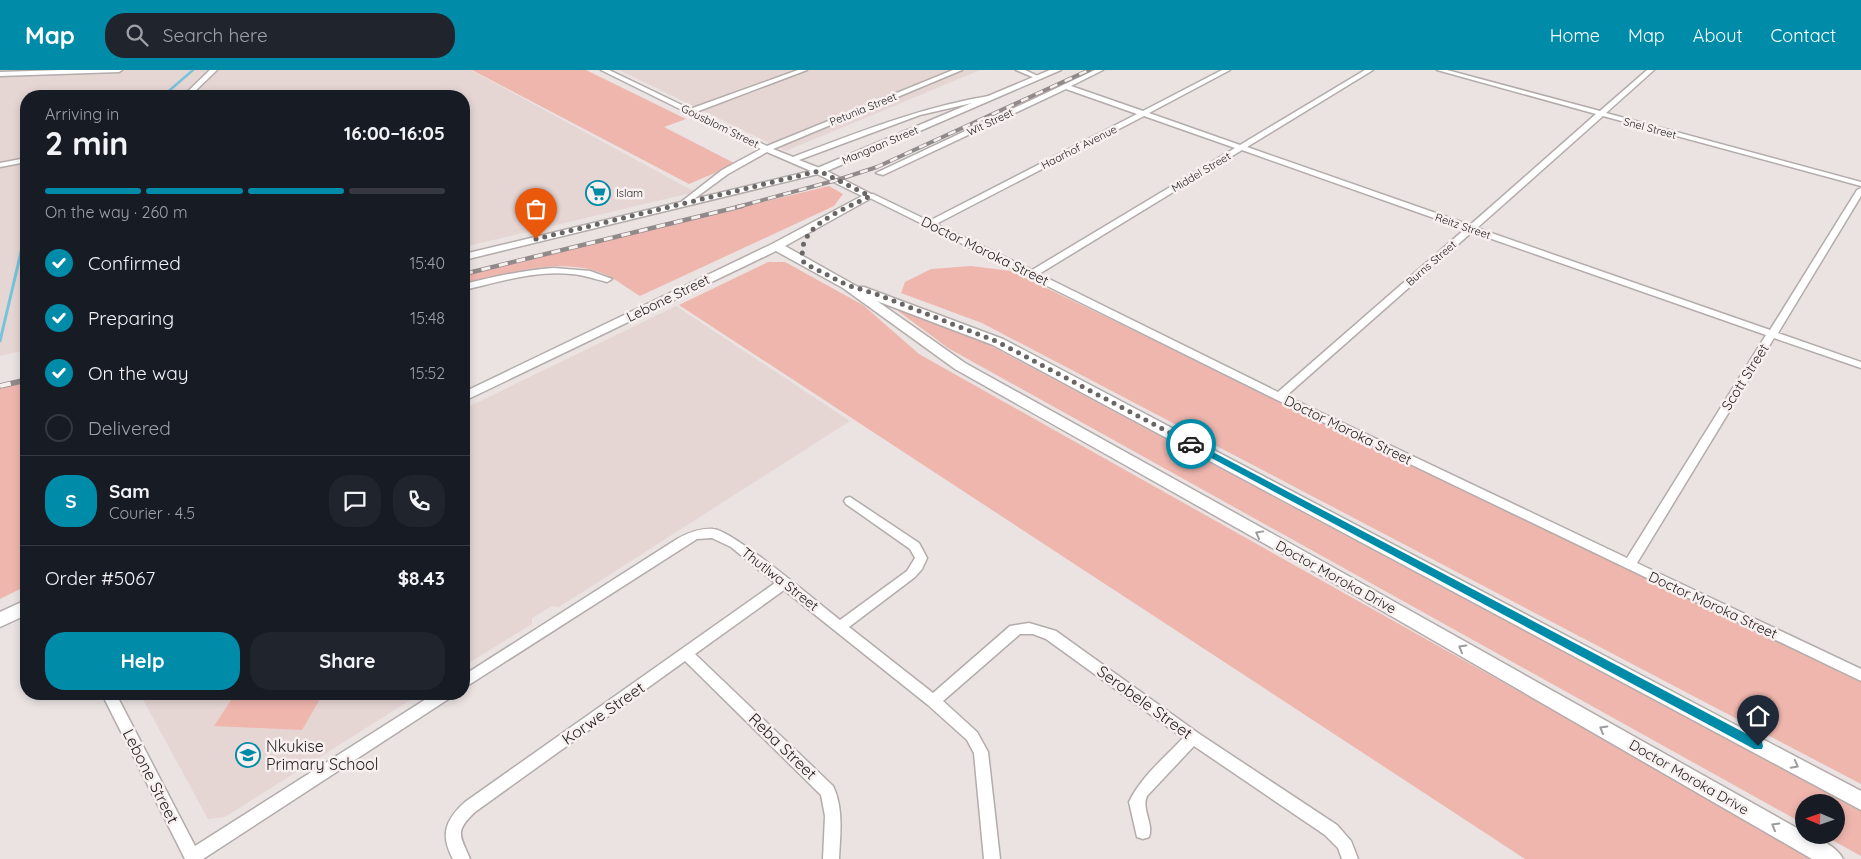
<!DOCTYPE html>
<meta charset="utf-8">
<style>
:root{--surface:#171b24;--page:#20242c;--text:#f1f3f6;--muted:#9ea1a6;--line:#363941;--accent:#008ba9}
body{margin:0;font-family:Quicksand,sans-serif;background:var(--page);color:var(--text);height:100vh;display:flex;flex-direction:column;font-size:19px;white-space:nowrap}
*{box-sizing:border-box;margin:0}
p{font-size:16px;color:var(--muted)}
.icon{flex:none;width:28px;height:28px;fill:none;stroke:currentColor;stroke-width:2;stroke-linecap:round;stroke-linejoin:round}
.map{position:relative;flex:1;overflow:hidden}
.side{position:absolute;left:20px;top:20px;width:450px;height:610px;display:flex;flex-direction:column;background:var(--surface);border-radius:20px;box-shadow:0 2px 8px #0003}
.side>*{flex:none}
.needle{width:32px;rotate:272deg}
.controls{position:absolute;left:1795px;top:724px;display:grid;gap:10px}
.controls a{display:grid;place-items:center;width:50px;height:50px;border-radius:50%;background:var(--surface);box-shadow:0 2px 8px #0003;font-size:25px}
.pin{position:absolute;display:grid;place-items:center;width:42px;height:42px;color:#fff;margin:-51px -21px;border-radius:50% 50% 50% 0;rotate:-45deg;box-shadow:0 0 5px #0007}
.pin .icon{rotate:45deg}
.courier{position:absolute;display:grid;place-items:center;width:50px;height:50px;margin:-25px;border:4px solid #008ba9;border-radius:50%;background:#fff;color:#222;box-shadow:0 1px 6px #0007}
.overview em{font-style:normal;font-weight:700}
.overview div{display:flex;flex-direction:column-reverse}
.overview{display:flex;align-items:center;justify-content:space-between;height:85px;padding:0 25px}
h1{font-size:32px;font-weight:700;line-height:38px}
.bar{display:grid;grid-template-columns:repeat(4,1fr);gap:8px 5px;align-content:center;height:60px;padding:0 25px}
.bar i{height:6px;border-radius:4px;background:var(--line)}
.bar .current{background:var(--accent)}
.bar p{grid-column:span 4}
.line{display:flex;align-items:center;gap:12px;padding:0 25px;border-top:1px solid var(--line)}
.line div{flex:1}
.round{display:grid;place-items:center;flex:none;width:52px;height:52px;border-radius:20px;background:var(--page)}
ol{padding:0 25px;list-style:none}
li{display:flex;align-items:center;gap:15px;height:55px}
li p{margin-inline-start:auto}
li .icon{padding:5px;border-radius:50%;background:var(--accent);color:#fff;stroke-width:4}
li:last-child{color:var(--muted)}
li i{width:28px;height:28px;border:2px solid var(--line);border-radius:50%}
.action{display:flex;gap:10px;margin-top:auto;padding:10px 25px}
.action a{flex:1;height:58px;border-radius:20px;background:var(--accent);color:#fff;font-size:20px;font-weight:700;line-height:58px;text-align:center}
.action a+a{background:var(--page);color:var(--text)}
header{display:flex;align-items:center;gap:30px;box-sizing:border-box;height:70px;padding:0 25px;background:var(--accent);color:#fff}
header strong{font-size:24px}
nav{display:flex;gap:28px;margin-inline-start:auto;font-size:18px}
.search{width:350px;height:45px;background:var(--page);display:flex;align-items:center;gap:12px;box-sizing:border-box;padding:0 18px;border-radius:20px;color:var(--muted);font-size:19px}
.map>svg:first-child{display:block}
.built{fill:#e5d6d4}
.green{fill:#efb6ae}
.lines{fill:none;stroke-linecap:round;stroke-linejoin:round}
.stream-far1{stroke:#78c3dc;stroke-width:2.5}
.stream{stroke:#78c3dc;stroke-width:3}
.street-casing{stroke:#b3acab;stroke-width:3}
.secondary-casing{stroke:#b3acab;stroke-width:3}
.street{fill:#fff;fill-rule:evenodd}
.secondary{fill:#fff;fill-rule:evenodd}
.rail-far2-casing{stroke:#908b8a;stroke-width:4}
.rail-far1-casing{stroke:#908b8a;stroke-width:4.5}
.rail-casing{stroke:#908b8a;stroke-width:5.5}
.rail-far2{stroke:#f7f0ef;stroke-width:2.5;stroke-dasharray:8;stroke-linecap:butt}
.rail-far1{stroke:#f7f0ef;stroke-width:3;stroke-dasharray:9;stroke-linecap:butt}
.rail{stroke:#f7f0ef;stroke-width:4;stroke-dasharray:11;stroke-linecap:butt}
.oneway{stroke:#9d9c9c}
.route{fill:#008ba9}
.done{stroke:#6b6666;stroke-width:5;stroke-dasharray:0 9}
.labels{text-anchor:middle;stroke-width:5;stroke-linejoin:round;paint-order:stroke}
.far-street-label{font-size:11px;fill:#262323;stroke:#f7f0ef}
.far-poi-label{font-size:11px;fill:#262323;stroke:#f7f0ef;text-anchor:start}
.street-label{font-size:14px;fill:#262323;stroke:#f7f0ef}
.near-street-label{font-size:16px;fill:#262323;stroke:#f7f0ef}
.near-poi-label{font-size:16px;fill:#262323;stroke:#f7f0ef;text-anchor:start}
</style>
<header>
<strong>Map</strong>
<div class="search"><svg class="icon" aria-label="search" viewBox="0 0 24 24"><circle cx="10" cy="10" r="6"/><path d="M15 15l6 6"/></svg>Search here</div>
<nav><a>Home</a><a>Map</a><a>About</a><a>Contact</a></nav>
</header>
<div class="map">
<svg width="1861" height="789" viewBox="0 0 1861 789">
<rect width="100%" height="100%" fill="#eae3e2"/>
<path class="built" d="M0,0H471L695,122L464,177V26H26V280L0,286Z
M619,0H980L786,81Z
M676,236L850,351L559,537L552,536L532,548V554L464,596V339Z
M140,624H420L225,747L208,749Z"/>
<path class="green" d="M472,0H586L686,49L664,57L736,94L689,114Z
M829,116L843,124L834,136L640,226C628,219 616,209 604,204C560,186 507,204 464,214V205Z
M768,192H785L863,235L919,284L1817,789H1525L679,235Z
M971,196L1011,201L1861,611V714L982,253L901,223L905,212L931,199Z
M890,235L969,264L1861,741V786L1823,765H1836V732H1804V754L948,278Z
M26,312V516L0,529V319Z
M235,624H323L302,660L214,656Z"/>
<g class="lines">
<path class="stream-far1" d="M163,26L193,0"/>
<path class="stream" d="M0,271L26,161"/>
<defs>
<path id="street" d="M61,0H122L119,2L0,6V2Z
M210,0H217L190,26H183Z
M601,0H609L690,39L798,0H807L696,42L767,76L953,0H962L773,79L793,87C859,62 924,36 995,25L998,27L920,45L799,90L822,99V103L464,190V184L681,132L722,100L761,79ZM767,82L811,101L694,129L728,104Z
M1016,0H1025L1042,8L1037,9Z
M1095,0H1103L1071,16L1143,41L1222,0H1230L1149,43L1240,75L1365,0H1373L1247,77L1470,155L1596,44L1437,0H1447L1600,41L1647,0H1654L1606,43L1861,112V116L1603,46L1477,158L1770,260L1857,120L1861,118V126L1778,263L1861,292V298L1774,268L1637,493L1861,599V611L1275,329L866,126L873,124L929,151L1137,44L1066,19L883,105L876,103ZM1144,46L1235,78L1032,200L936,154ZM1242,80L1465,159L1278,322L1039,204ZM1472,162L1766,265L1627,488L1286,326Z
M26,88V92L0,97V93Z
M554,198L590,201L612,209L607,212C595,209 584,205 572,204C535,200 499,212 464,220V214C494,207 523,200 554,198Z
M850,427L919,473L927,488L922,499L915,507L849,557L933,623L1010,556L1029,553L1056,561L1198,663L1337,755L1351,771L1358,789H1342L1338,778L1325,765L1194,676L1147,726C1141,739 1154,754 1149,767L1143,769L1137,767L1129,732C1141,707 1164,688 1183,668L1046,569L1033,564H1020L943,631L977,662L988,682L1000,789H984L974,683L967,670L928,635L784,520L695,584L833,716C844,739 840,765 839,789H823L825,746L821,725L685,591L475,742C454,762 460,765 470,789H453C440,765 445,750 465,732L775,513L731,477L712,468L697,469L464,618V605L677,469C688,463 700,458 713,459C733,460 819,534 840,550L907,501L915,488L910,479L846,434L844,431L846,428Z
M102,624H116L195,776L434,624H452L450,628L203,789H185Z"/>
<path id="secondary" d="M1050,0H1061L827,101L875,126L785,176L858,217H864L1003,269L1861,721V740L993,275L877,231L965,293L1327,494L1804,762V765C1816,765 1838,778 1843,789H1812L1315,502L955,299L843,218L776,181L464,331V322L772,174L862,126L815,103L814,101L815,99Z
M26,530V545L0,557V542Z"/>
</defs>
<use href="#street" class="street-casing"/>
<use href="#secondary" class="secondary-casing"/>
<use href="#street" class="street"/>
<use href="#secondary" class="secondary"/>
<defs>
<path id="rail-far2" d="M737,137L837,110L877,97L1089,0"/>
<path id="rail-far1" d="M464,204L742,136"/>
<path id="rail" d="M0,316L26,310"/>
</defs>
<use href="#rail-far2" class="rail-far2-casing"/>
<use href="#rail-far1" class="rail-far1-casing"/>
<use href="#rail" class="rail-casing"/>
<use href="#rail-far2" class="rail-far2"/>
<use href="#rail-far1" class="rail-far1"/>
<use href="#rail" class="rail"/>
</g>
<defs><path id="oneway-chevron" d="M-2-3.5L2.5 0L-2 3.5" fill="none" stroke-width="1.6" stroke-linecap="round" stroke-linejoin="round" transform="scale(1.25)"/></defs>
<g class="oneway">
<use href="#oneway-chevron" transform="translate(1259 464) rotate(-151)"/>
<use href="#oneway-chevron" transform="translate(1462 578) rotate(-150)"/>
<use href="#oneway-chevron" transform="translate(1603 659) rotate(-150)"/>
<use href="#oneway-chevron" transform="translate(1795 695) rotate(28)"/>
<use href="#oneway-chevron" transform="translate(1775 756) rotate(-150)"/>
</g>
<path class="route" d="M1189,372H1194L1762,672L1763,676L1762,679H1754L1189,376Z"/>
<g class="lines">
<path class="done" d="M536,169L819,101L870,126C845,140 792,156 804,193L847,215L876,224L998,272L1191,374"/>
</g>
<defs>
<symbol id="supermarket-ring" viewBox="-11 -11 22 22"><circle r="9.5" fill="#f7f0ef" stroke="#008ba9" stroke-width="1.5"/><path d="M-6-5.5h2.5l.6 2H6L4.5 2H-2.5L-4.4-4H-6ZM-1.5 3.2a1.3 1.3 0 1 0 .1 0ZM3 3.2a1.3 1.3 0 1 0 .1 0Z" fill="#008ba9"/></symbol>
<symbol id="school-ring" viewBox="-11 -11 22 22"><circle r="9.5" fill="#f7f0ef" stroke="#008ba9" stroke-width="1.5"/><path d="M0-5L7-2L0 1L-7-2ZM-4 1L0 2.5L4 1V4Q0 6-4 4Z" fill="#008ba9"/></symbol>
</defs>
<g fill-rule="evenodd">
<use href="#supermarket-ring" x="584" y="109" width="28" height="28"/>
<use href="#school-ring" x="234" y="671" width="28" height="28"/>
</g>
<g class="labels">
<g class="far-street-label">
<text transform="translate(863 39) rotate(-22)" y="4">Petunia Street</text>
<text transform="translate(990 52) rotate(-25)" y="4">Wit Street</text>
<text transform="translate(720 56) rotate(26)" y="4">Gousblom Street</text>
<text transform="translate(1650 58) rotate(15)" y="4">Snel Street</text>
<text transform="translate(880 75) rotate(-23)" y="4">Mangaan Street</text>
<text transform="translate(1079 77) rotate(-27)" y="4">Haarhof Avenue</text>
<text transform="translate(1201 102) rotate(-31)" y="4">Middel Street</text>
<text transform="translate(1463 156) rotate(19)" y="4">Reitz Street</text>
<text transform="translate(1431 193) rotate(-41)" y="4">Burns Street</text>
</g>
<g class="far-poi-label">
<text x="616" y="127">Islam</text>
</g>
<g class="street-label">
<text transform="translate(985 181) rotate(26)" y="5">Doctor Moroka Street</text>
<text transform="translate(668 228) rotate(-26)" y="5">Lebone Street</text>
<text transform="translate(1745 307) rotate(-58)" y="5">Scott Street</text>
<text transform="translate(1348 360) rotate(26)" y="5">Doctor Moroka Street</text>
<text transform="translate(1336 507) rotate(29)" y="5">Doctor Moroka Drive</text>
<text transform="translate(780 509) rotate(38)" y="5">Thutlwa Street</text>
<text transform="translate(1713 535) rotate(25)" y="5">Doctor Moroka Street</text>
<text transform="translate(1689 707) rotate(30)" y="5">Doctor Moroka Drive</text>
</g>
<g class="near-street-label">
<text transform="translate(1145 632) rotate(36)" y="6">Serobele Street</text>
<text transform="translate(603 643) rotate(-35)" y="6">Korwe Street</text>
<text transform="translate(783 676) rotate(44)" y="6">Reba Street</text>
<text transform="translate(151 706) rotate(63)" y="6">Lebone Street</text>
</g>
<g class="near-poi-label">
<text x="266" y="682">Nkukise<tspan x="266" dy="18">Primary School</tspan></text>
</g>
</g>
</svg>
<div class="controls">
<a><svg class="needle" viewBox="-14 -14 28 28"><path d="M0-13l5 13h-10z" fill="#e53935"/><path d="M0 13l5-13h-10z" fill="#9ea1a6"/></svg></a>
</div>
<div class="pin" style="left:536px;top:169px;background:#ea580c"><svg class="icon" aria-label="bag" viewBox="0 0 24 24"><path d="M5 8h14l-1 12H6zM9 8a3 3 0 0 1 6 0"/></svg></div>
<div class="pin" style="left:1758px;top:676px;background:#1f2937"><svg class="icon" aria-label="home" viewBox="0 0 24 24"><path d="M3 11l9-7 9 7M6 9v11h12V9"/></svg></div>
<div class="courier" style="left:1191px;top:374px"><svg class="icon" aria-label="car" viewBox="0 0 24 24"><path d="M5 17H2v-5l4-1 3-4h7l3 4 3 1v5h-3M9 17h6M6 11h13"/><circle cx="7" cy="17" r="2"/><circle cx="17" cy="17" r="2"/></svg></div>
<section class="side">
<div class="overview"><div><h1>2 min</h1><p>Arriving in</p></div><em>16:00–16:05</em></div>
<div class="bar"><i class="current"></i><i class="current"></i><i class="current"></i><i></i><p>On the way · 260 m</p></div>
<ol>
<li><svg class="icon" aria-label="check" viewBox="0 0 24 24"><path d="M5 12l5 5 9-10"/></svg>Confirmed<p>15:40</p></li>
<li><svg class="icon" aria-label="check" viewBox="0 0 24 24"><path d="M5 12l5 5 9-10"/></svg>Preparing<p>15:48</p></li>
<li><svg class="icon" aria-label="check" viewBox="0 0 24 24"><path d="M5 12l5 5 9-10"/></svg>On the way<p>15:52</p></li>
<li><i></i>Delivered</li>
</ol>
<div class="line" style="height:90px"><b class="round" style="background:var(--accent);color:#fff">S</b><div><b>Sam</b><p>Courier · 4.5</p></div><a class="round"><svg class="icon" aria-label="chat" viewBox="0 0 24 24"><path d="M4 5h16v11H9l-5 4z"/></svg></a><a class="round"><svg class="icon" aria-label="phone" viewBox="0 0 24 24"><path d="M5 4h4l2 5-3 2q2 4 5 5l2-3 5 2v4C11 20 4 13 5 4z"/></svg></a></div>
<div class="line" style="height:65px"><div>Order #5067</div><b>$8.43</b></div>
<div class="action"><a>Help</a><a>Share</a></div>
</section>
</div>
